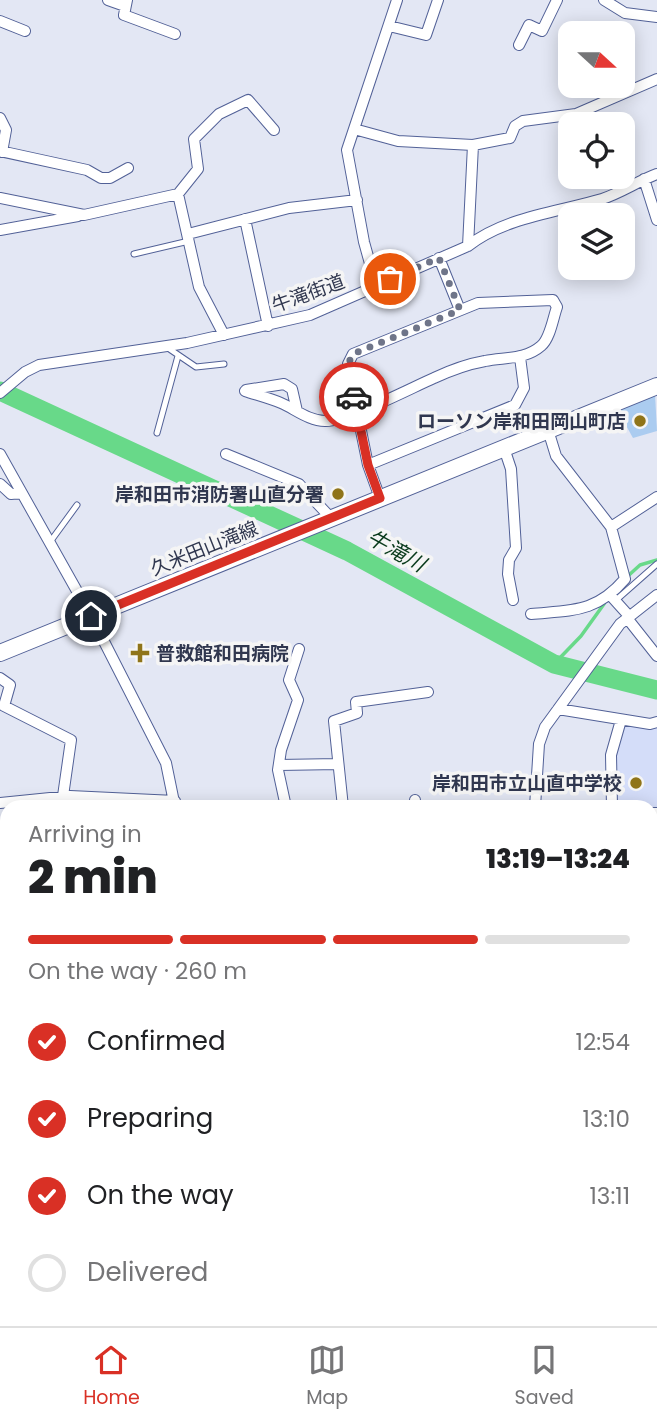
<!DOCTYPE html>
<meta charset="utf-8">
<style>
:root{--surface:#fff;--page:#f2f2f2;--text:#202124;--muted:#757577;--line:#e0e0e0;--accent:#d93025}
body{margin:0;font-family:Poppins,"Noto Sans JP",sans-serif;background:var(--page);color:var(--text);height:100vh;display:flex;flex-direction:column;font-size:26px;white-space:nowrap}
*{box-sizing:border-box;margin:0}
p{font-size:23px;color:var(--muted)}
.icon{flex:none;width:38px;height:38px;fill:none;stroke:currentColor;stroke-width:2;stroke-linecap:round;stroke-linejoin:round}
.map{position:relative;flex:1;overflow:hidden}
.side{position:absolute;left:0px;top:800px;width:658px;height:527px;display:flex;flex-direction:column;background:var(--surface);border-radius:21px 21px 0 0;box-shadow:0 4px 18px #0003}
.side>*{flex:none}
.needle{width:46px;rotate:111deg}
.buttons{position:absolute;left:558px;top:21px;display:grid;gap:14px}
.buttons a{display:grid;place-items:center;width:77px;height:77px;border-radius:14px;background:var(--surface);box-shadow:0 4px 18px #0003;font-size:35px}
.pin{position:absolute;display:grid;place-items:center;width:60px;height:60px;color:#fff;margin:-30px;border:4px solid #fff;border-radius:50%;box-shadow:0 2px 7px #0007}
.courier{position:absolute;display:grid;place-items:center;width:70px;height:70px;margin:-35px;border:5px solid #d93025;border-radius:50%;background:#fff;color:#222;box-shadow:0 2px 9px #0007}
.summary em{font-style:normal;font-weight:800}
.summary div{display:flex;flex-direction:column-reverse}
.summary{display:flex;align-items:center;justify-content:space-between;height:119px;padding:0 28px}
h1{font-size:46px;font-weight:800;line-height:52px}
.bar{display:grid;grid-template-columns:repeat(4,1fr);gap:10px 7px;align-content:center;height:84px;padding:0 28px}
.bar i{height:9px;border-radius:5px;background:var(--line)}
.bar .on{background:var(--accent)}
.bar p{grid-column:span 4}
ol{padding:0 28px;list-style:none}
li{display:flex;align-items:center;gap:21px;height:77px}
li p{margin-inline-start:auto}
li .icon{padding:7px;border-radius:50%;background:var(--accent);color:#fff;stroke-width:4}
li:last-child{color:var(--muted)}
li i{width:38px;height:38px;border:4px solid var(--line);border-radius:50%}
.dock{display:flex;justify-content:space-around;align-items:center;height:98px;border-top:2px solid var(--line);background:var(--surface);font-size:19px;color:var(--muted)}
.dock a{display:grid;justify-items:center;gap:4px}
.dock .on{color:var(--accent)}
.map>svg:first-child{display:block}
.built{fill:#d4ddf9}
.lines{fill:none;stroke-linecap:round;stroke-linejoin:round}
.stream{stroke:#68d989;stroke-width:3.5}
.river{stroke:#68d989;stroke-width:19}
.building{fill:#abccf0}
.lane-casing{stroke:#526197;stroke-width:7}
.street-casing{stroke:#526197;stroke-width:12}
.secondary-casing{stroke:#526197;stroke-width:18}
.primary-casing{stroke:#526197;stroke-width:19}
.path{stroke:#a0a5b6;stroke-width:2;stroke-dasharray:2 5;stroke-linecap:butt}
.lane{stroke:#fff;stroke-width:5}
.street{stroke:#fff;stroke-width:10}
.secondary{stroke:#fff;stroke-width:16}
.primary{stroke:#fff;stroke-width:18}
.done{stroke:#6f7589;stroke-width:7;stroke-dasharray:0 12.6}
.route{stroke:#d93025;stroke-width:9}
.poi-dot{fill:#8f7419;stroke:#f5f5f5;stroke-width:2.5}
.labels{text-anchor:middle;stroke-width:7;stroke-linejoin:round;paint-order:stroke}
.street-label{font-size:19px;fill:#30374f;stroke:#f5f5f5}
.poi-label{font-size:19px;font-weight:bold;fill:#30374f;stroke:#f5f5f5;text-anchor:end}
.water-label{font-size:21px;font-style:italic;fill:#093a1b;stroke:#f5f5f5}
</style>
<div class="map">
<svg width="657" height="1326" viewBox="0 0 657 1326">
<rect width="100%" height="100%" fill="#e3e7f4"/>
<path class="built" d="M627,726H657V809L616,807L614,760L623,728Z"/>
<g class="lines">
<path class="stream" d="M629,575L640,565L657,560
M554,664L581,636L604,604"/>
<path class="river" d="M0,391L347,551L554,664L657,690"/>
</g>
<path class="building" d="M655,394L657,431L633,438L618,411Z"/>
<g class="lines">
<defs>
<path id="lane" d="M134,254L189,241
M168,348L196,367L224,364
M157,433L178,356
M50,542L77,505
M615,601L657,564
M0,900H4L5,961"/>
<path id="street" d="M108,0L125,6
M127,0L124,15L175,34
M604,0L625,13L657,17
M0,21L25,31
M389,26L426,35L438,0
M519,45L529,25L542,31L557,0
M0,118L6,130L2,152
M354,129L398,141L473,145
M0,151L87,170L101,178H110L128,168
M644,179L657,220
M178,194L198,169L194,139L219,114L248,100L274,130
M0,198L84,215L178,194L199,287L224,335
M245,219L268,326
M0,230L78,216
M188,234L289,208L357,200
M468,246L473,145L510,138L515,126L523,121L576,114L657,79
M439,258L460,310
M376,285L364,242L347,150L397,0
M246,390L284,384L292,389L297,411
M245,391C257,395 269,398 281,403C295,409 309,421 325,421C346,422 411,388 434,378C449,371 468,364 485,361C504,357 525,360 541,346C550,339 553,318 557,307L553,300L478,303L353,354L348,364L357,411L368,465L380,498
M0,393L25,372L39,365L187,343L310,315L468,246C505,217 558,212 602,199C621,193 638,181 657,174
M504,448L511,469L516,548L509,560L508,574L513,600
M0,454L91,616L166,763L175,807
M226,454L299,484L331,518
M368,465L515,405L524,388L520,357
M0,484L11,494L22,493
M611,527L657,497
M611,596L629,616
M531,614C572,610 596,613 625,579L611,527L556,456L548,430
M627,618L657,656
M0,678L10,685L4,706L71,740L63,796
M558,709L650,724L657,722
M279,765L338,764
M0,803L70,796L175,801
M286,807L278,770L281,750L298,700L289,680L299,649
M343,807L334,721L357,713L356,702L428,692
M415,807V800
M535,807L539,744L545,727L620,624L657,595
M612,807L611,755L621,720
M651,813H657
M651,943L657,945
M0,962L7,961
M651,991L657,993
M651,1060L654,1053
M212,1320L213,1326
M383,1320L384,1326
M573,1320V1326
M38,1326L39,1320"/>
<path id="secondary" d="M0,653L657,386"/>
<path id="primary" d="M0,1277H7
M651,1283H657
M0,1291H7
M651,1296H657"/>
</defs>
<use href="#lane" class="lane-casing"/>
<use href="#street" class="street-casing"/>
<use href="#secondary" class="secondary-casing"/>
<use href="#primary" class="primary-casing"/>
<path class="path" d="M0,1025H7
M651,1159L657,1157"/>
<use href="#lane" class="lane"/>
<use href="#street" class="street"/>
<use href="#secondary" class="secondary"/>
<use href="#primary" class="primary"/>
</g>
<g class="lines">
<path class="done" d="M354,397L348,364L353,354L460,310L439,258L390,279"/>
<path class="route" d="M91,616L380,498L368,465L354,397"/>
</g>
<g class="poi-dot">
<circle cx="640" cy="421" r="7"/>
<circle cx="338" cy="494" r="7"/>
<path d="M136.5 642.5h7v7h7v7h-7v7h-7v-7h-7v-7h7z"/>
<circle cx="636" cy="783" r="7"/>
</g>
<g class="labels">
<g class="street-label">
<text transform="translate(308 293) rotate(-20)" y="7">牛滝街道</text>
<text transform="translate(204 548) rotate(-22)" y="7">久米田山滝線</text>
</g>
<g class="poi-label">
<text x="626" y="428">ローソン岸和田岡山町店</text>
<text x="324" y="501">岸和田市消防署山直分署</text>
<text x="156" y="660" text-anchor="start">普救館和田病院</text>
<text x="622" y="790">岸和田市立山直中学校</text>
</g>
<g class="water-label">
<text transform="translate(396 551) rotate(29)" y="7">牛滝川</text>
</g>
</g>
</svg>
<div class="buttons">
<a><svg class="needle" viewBox="-14 -14 28 28"><path d="M0-13l5 13h-10z" fill="#e53935"/><path d="M0 13l5-13h-10z" fill="#757577"/></svg></a>
<a><svg class="icon" aria-label="locate" viewBox="0 0 24 24"><circle cx="12" cy="12" r="6"/><path d="M12 2v4M12 18v4M2 12h4M18 12h4"/></svg></a>
<a><svg class="icon" aria-label="layers" viewBox="0 0 24 24"><path d="M12 4l9 5-9 5-9-5zM3 14l9 5 9-5"/></svg></a>
</div>
<div class="pin" style="left:390px;top:279px;background:#ea580c"><svg class="icon" aria-label="bag" viewBox="0 0 24 24"><path d="M5 8h14l-1 12H6zM9 8a3 3 0 0 1 6 0"/></svg></div>
<div class="pin" style="left:91px;top:616px;background:#1f2937"><svg class="icon" aria-label="home" viewBox="0 0 24 24"><path d="M3 11l9-7 9 7M6 9v11h12V9"/></svg></div>
<div class="courier" style="left:354px;top:397px"><svg class="icon" aria-label="car" viewBox="0 0 24 24"><path d="M5 17H2v-5l4-1 3-4h7l3 4 3 1v5h-3M9 17h6M6 11h13"/><circle cx="7" cy="17" r="2"/><circle cx="17" cy="17" r="2"/></svg></div>
<section class="side">
<div class="summary"><div><h1>2 min</h1><p>Arriving in</p></div><em>13:19–13:24</em></div>
<div class="bar"><i class="on"></i><i class="on"></i><i class="on"></i><i></i><p>On the way · 260 m</p></div>
<ol>
<li><svg class="icon" aria-label="check" viewBox="0 0 24 24"><path d="M5 12l5 5 9-10"/></svg>Confirmed<p>12:54</p></li>
<li><svg class="icon" aria-label="check" viewBox="0 0 24 24"><path d="M5 12l5 5 9-10"/></svg>Preparing<p>13:10</p></li>
<li><svg class="icon" aria-label="check" viewBox="0 0 24 24"><path d="M5 12l5 5 9-10"/></svg>On the way<p>13:11</p></li>
<li><i></i>Delivered</li>
</ol>
</section>
</div>
<nav class="dock">
<a class="on"><svg class="icon" aria-label="home" viewBox="0 0 24 24"><path d="M3 11l9-7 9 7M6 9v11h12V9"/></svg>Home</a>
<a><svg class="icon" aria-label="map" viewBox="0 0 24 24"><path d="M3 6l6-2 6 2 6-2v14l-6 2-6-2-6 2zM9 4v14M15 6v14"/></svg>Map</a>
<a><svg class="icon" aria-label="saved" viewBox="0 0 24 24"><path d="M7 4h10v16l-5-4-5 4z"/></svg>Saved</a>
</nav>
